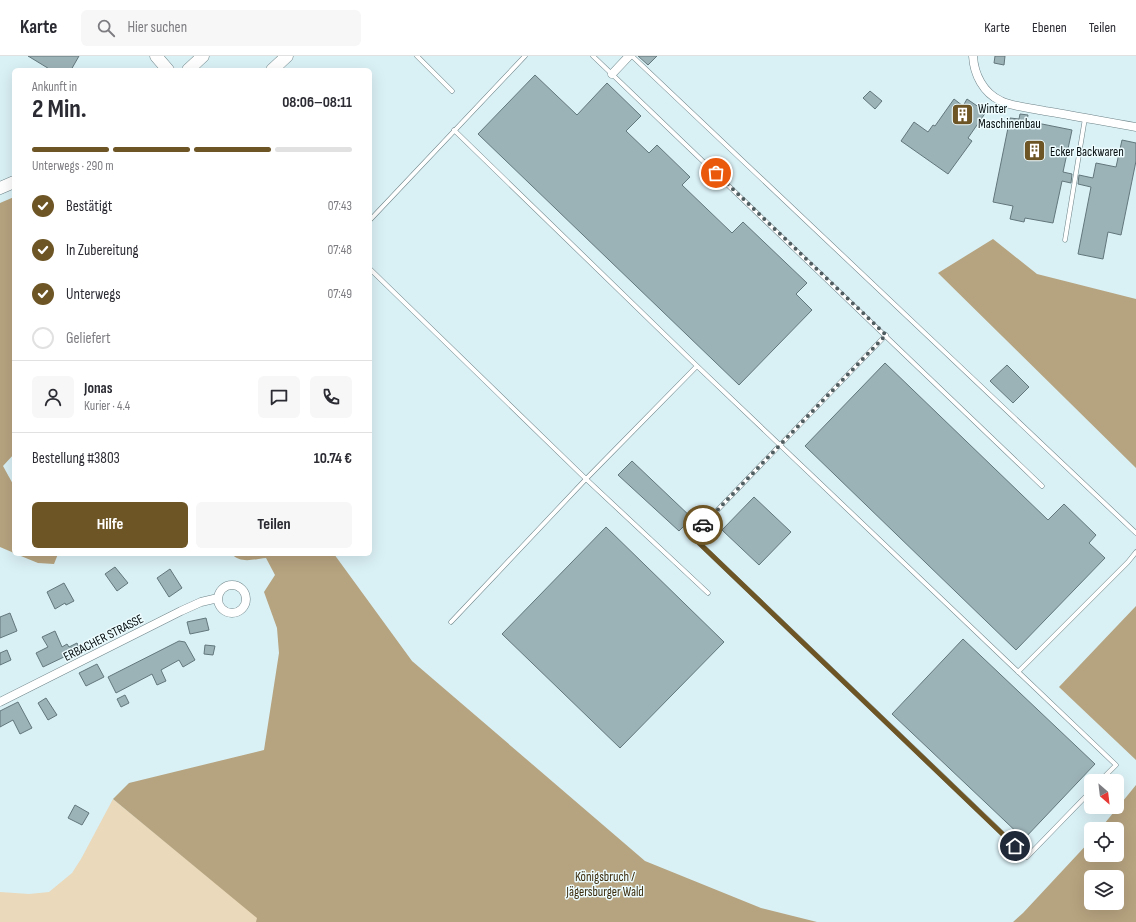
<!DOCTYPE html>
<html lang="de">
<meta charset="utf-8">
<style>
:root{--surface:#fff;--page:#f7f7f7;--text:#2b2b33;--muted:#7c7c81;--line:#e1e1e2;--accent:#6d5525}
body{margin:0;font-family:"Sofia Sans Condensed",sans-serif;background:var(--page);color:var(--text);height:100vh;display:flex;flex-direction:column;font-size:15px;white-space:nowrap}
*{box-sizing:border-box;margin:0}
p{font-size:13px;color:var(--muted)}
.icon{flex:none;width:22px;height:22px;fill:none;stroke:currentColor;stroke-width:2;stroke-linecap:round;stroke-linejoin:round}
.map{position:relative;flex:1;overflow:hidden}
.side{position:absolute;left:12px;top:12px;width:360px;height:488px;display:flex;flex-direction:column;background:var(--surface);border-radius:6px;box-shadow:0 4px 16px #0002}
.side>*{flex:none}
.needle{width:26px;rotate:152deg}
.fabs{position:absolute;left:1084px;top:718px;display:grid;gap:8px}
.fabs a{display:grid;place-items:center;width:40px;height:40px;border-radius:6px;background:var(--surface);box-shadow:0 4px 16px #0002;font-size:20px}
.pin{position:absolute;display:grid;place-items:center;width:34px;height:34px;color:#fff;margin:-17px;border:2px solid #fff;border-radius:50%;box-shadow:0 1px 4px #0007}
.courier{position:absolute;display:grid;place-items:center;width:40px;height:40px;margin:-20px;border:3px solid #6d5525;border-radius:50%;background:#fff;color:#222;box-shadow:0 1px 5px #0007}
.overview em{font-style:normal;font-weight:700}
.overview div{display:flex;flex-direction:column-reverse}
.overview{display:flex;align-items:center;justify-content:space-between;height:68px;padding:0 20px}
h1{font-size:26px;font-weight:700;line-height:30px}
.bar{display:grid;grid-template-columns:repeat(4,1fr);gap:6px 4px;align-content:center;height:48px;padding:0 20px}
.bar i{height:5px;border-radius:3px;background:var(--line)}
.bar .active{background:var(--accent)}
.bar p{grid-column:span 4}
.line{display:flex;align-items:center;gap:10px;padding:0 20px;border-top:1px solid var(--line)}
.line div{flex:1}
.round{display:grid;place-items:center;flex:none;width:42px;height:42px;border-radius:6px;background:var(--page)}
ol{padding:0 20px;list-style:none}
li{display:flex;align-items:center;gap:12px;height:44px}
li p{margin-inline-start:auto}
li .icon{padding:4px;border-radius:50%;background:var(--accent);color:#fff;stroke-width:4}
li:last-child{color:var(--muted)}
li i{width:22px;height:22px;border:2px solid var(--line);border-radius:50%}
.button{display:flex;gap:8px;margin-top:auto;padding:8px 20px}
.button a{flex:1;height:46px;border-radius:6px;background:var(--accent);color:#fff;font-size:16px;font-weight:700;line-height:46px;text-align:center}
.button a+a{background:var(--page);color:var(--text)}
header{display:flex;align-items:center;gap:24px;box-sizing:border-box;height:56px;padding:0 20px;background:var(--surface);border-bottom:1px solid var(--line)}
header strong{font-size:19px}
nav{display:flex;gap:22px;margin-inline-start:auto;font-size:14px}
.search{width:280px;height:36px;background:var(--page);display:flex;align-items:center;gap:10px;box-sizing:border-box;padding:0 14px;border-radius:6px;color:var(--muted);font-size:15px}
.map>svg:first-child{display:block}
.green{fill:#ead9ba}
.forest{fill:#b6a37f;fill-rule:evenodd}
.building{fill:#9bb2b6;stroke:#62777b}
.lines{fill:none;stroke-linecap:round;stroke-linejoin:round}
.lane-casing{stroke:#6d8387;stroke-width:5}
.street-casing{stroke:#6d8387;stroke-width:9}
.secondary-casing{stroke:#6d8387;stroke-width:13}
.lane{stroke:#fff;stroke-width:4}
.street{stroke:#fff;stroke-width:8}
.secondary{stroke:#fff;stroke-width:12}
.done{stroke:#505d60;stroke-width:4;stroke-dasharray:0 7.2}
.route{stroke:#6d5525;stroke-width:5}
.labels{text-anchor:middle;stroke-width:3;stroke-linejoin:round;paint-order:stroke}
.poi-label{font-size:13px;fill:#070e10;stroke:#edfcfe;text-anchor:start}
.street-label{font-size:13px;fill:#070e10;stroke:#edfcfe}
.park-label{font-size:13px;fill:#3b2c0d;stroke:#edfcfe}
</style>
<header>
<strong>Karte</strong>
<div class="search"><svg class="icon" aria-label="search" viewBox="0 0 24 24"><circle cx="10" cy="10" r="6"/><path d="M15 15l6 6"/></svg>Hier suchen</div>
<nav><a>Karte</a><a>Ebenen</a><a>Teilen</a></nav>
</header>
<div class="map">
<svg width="1136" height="866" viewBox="0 0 1136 866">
<rect width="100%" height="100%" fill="#d9f0f5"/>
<path class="green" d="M113,743L213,825L730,866H0V836L29,838L49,836L72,817L81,803Z"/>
<path class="forest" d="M14,141V398L3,410L14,430V497L0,491V147Z
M993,183L1037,218L1136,243V412L938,217Z
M16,498H58L54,508L38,507Z
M232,498H334L412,605L645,805L761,852L817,866H256L257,862L113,743L129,727L264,694L279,597L277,572L264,536L275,519L266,502C255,503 240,508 232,498Z
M1136,550V704L1059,631Z
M1136,729V866H1013L1023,857L1091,784V799H1117V773H1100ZM1091,821H1117V847H1091Z"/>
<path class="building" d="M28,0H79L71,14H51Z
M638,0H657L648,9Z
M995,0H1005L1004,9L994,7Z
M535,19L577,59L607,27L641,60L626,75L649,97L657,89L690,121L682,129L732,177L743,166L807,227L796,238L812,254L739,329L478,78Z
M870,35L882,45L875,53L863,42Z
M954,43L963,50L967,43L986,56L968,82L972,85L948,118L901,85L914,66L928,76L933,69L935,70Z
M1020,58L1028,59L1027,65L1072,74L1063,116L1072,118L1071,127L1062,125L1053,167L1025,162L1024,166L1010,163L1013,150L993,146L1010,62L1019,63Z
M1122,84L1136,87V105L1121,179L1108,176L1103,203L1078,198L1091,131L1078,128L1079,119L1093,122L1096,107L1116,111Z
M885,307L1048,464L1064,448L1096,479L1089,487L1105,502L1016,594L805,390Z
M1007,309L1029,331L1013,347L990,325Z
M632,405L692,462L679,475L618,419Z
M754,441L791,476L759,509L722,474Z
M606,471L724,586L620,692L502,578Z
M115,511L128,527L117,535L105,518Z
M170,513L182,532L169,541L157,522Z
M64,527L74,545L66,549L65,547L55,553L47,536Z
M10,557L17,575L0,582V561Z
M206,562L209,574L190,578L187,566Z
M55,575L62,591L67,588L69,591L77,587L82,597L69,604L66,600L43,611L36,597L48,591L42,581Z
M963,583L1095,708L1024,783L892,658Z
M179,585L185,586L195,604L183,611L179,604L161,614L166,625L157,629L152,618L116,637L108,621Z
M205,589L215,590L213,599L204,598Z
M7,594L11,604L0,609V597Z
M97,608L104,621L86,630L79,617Z
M125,639L129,647L121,651L117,643Z
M46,642L57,659L48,664L38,647Z
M18,646L32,672L20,678L13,664L0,671V655Z
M75,749L89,757L82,769L68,762Z"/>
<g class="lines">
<defs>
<path id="lane" d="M417,0L452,35
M593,0L1042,430
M632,0L1136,477
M454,74L697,310L1116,709L1100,725
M370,164L525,0
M1065,184L1085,62
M370,213L586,423L708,537
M886,279L704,468L699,476L697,485L1027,801L1091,735
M451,566L586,423L697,310
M1018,616L1128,506L1136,496"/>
<path id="street" d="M973,0C974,18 983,37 1001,45C1013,51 1032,52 1045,55C1076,60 1106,66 1136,71
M612,18L629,0
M218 543a14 14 0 1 1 28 0a14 14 0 1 1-28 0Z
M0,646L181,555L201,546L218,542"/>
<path id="secondary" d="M156,0L168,14
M188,14L203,0
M272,14L287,0
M0,132L14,126"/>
</defs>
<use href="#lane" class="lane-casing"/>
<use href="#street" class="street-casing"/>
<use href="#secondary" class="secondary-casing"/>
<use href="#lane" class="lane"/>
<use href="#street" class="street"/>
<use href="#secondary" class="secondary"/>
</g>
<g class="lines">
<path class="done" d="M703,469L886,279L716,117"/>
<path class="route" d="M703,469L699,476L697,485L1015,790"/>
</g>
<defs>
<symbol id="building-square" viewBox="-11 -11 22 22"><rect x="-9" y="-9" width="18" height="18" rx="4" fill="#6d5525" stroke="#edfcfe"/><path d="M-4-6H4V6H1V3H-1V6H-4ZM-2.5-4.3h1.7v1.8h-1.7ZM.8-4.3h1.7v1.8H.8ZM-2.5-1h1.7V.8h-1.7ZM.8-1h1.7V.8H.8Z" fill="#fff"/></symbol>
</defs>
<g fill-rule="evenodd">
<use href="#building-square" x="950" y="46" width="25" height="25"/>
<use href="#building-square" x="1022" y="82" width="25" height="25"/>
</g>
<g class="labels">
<g class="poi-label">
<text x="978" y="57">Winter<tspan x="978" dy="15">Maschinenbau</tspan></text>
<text x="1050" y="100">Ecker Backwaren</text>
</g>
<g class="street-label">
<text transform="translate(103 581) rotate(-27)" y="5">ERBACHER STRASSE</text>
</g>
<g class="park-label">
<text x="605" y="825">Königsbruch /<tspan x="605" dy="15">Jägersburger Wald</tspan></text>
</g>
</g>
</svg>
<div class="fabs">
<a><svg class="needle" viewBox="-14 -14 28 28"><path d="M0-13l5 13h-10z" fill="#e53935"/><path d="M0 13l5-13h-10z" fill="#7c7c81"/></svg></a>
<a><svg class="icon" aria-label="locate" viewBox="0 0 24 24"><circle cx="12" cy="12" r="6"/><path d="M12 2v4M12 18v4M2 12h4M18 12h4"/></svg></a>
<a><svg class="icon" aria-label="layers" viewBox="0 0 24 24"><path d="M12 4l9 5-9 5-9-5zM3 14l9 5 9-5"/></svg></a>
</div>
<div class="pin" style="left:716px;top:117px;background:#ea580c"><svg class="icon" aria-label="bag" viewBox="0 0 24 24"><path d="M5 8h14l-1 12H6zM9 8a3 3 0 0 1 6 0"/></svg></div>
<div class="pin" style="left:1015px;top:790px;background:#1f2937"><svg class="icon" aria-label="home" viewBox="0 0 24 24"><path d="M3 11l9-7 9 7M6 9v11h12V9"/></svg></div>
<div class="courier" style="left:703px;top:469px"><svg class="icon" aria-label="car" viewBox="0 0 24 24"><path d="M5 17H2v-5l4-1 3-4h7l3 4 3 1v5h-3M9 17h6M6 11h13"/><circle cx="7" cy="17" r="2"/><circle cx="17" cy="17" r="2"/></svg></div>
<section class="side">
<div class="overview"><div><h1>2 Min.</h1><p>Ankunft in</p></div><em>08:06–08:11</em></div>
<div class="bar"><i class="active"></i><i class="active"></i><i class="active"></i><i></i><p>Unterwegs · 290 m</p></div>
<ol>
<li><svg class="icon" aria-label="check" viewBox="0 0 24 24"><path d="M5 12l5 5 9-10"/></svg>Bestätigt<p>07:43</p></li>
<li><svg class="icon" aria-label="check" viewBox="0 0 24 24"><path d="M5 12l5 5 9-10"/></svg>In Zubereitung<p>07:48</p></li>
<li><svg class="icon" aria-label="check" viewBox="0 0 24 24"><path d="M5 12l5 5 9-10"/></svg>Unterwegs<p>07:49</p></li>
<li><i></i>Geliefert</li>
</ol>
<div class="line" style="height:72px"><a class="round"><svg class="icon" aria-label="person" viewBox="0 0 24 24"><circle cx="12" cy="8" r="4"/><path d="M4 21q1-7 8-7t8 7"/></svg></a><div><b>Jonas</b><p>Kurier · 4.4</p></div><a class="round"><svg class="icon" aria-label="chat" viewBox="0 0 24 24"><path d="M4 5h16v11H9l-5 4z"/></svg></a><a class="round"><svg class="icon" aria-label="phone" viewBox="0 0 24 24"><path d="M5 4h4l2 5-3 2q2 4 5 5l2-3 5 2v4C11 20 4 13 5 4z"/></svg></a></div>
<div class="line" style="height:52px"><div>Bestellung #3803</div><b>10.74 €</b></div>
<div class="button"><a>Hilfe</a><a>Teilen</a></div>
</section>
</div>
